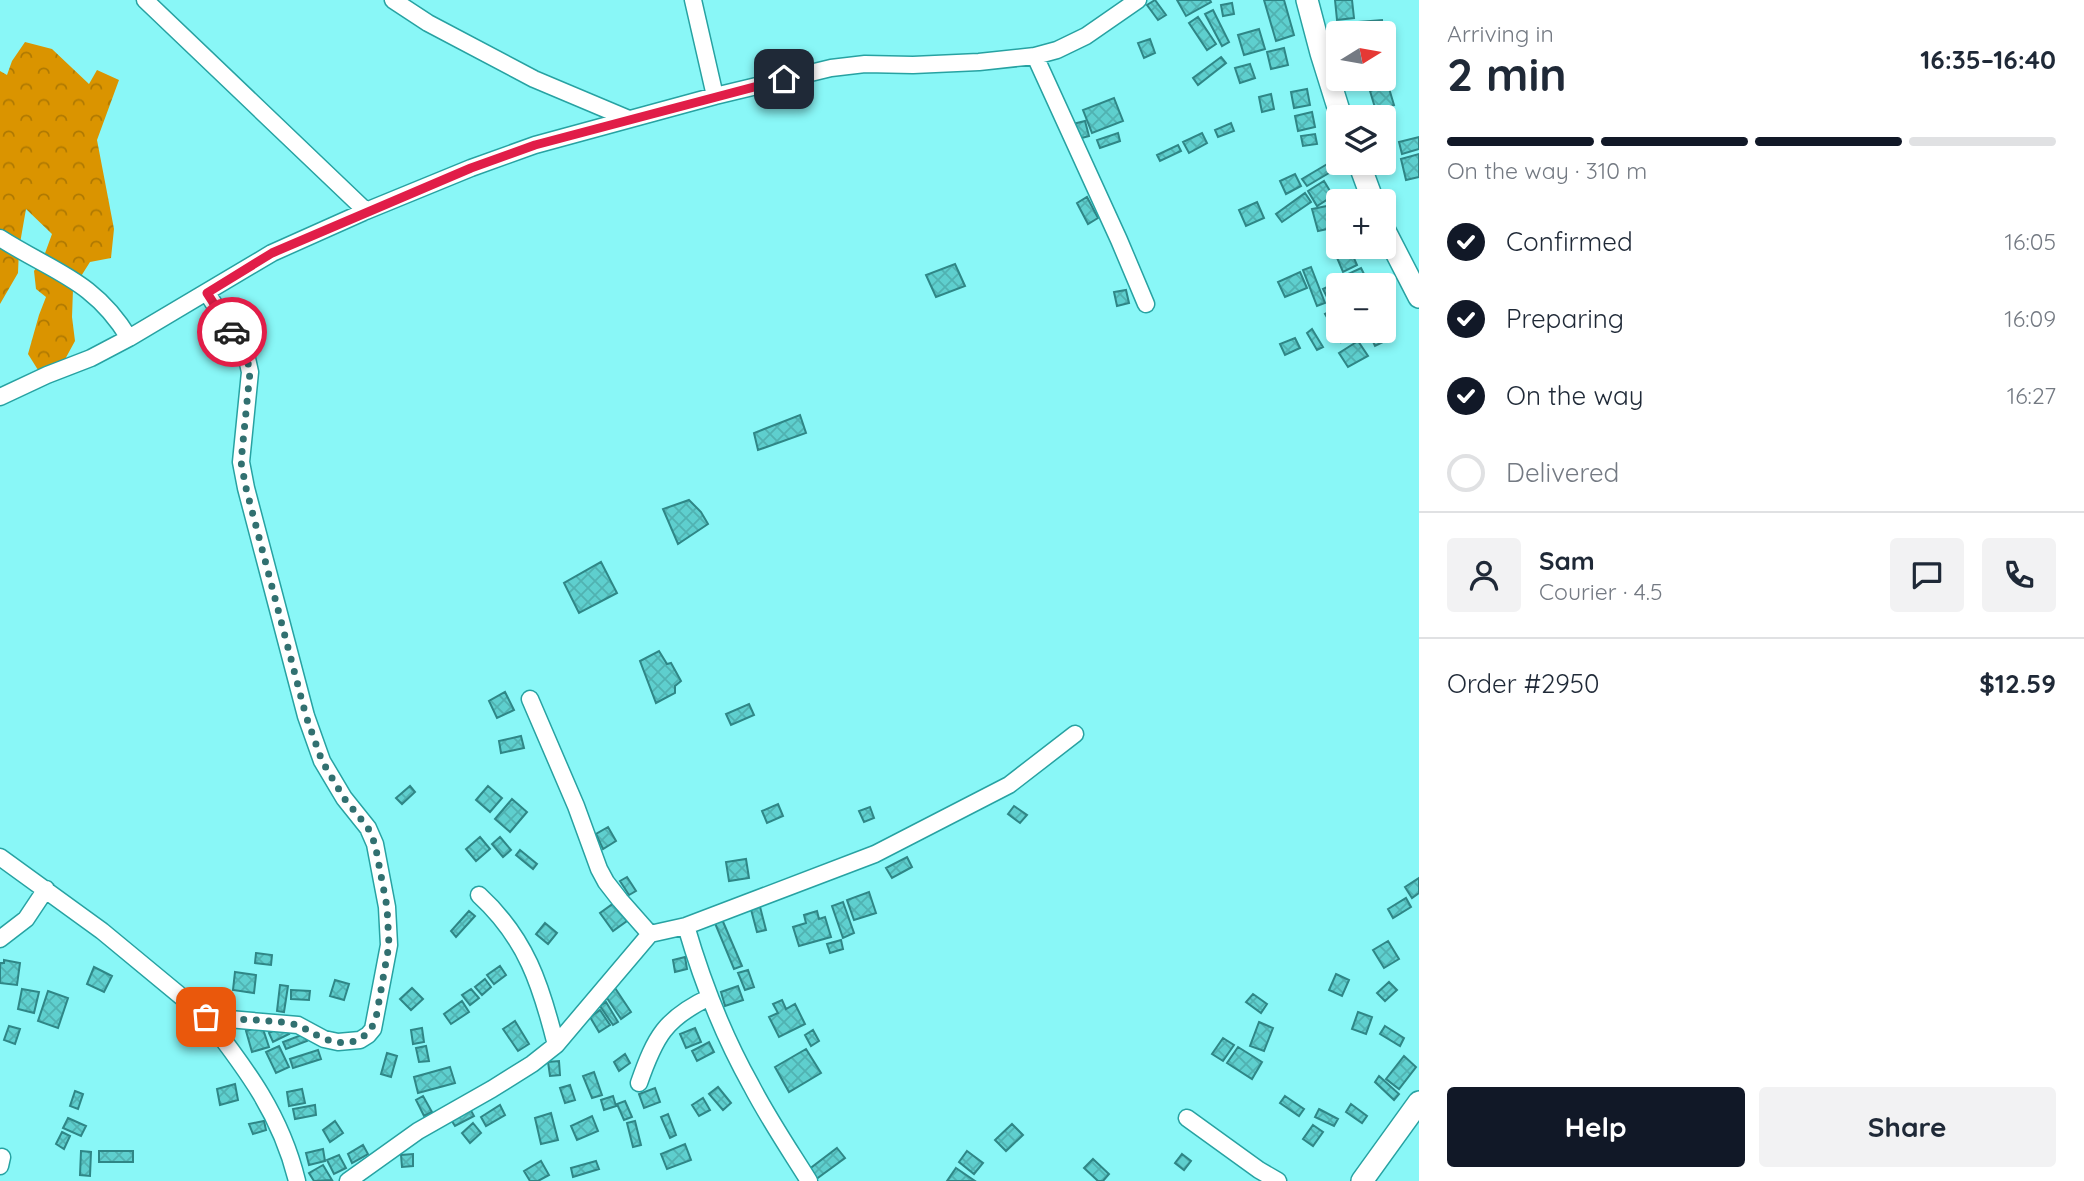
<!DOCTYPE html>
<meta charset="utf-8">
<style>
:root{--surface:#fff;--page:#f2f2f3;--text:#1f2937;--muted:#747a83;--line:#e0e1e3;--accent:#111827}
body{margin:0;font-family:Quicksand,sans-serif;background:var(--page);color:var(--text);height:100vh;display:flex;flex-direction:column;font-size:26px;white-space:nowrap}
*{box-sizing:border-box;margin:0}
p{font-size:23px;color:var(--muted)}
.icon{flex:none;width:38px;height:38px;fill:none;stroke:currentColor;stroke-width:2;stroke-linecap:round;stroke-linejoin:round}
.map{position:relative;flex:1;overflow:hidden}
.details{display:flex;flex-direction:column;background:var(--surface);width:665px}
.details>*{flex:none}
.needle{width:46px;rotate:79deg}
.fabs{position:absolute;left:1326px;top:21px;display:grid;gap:14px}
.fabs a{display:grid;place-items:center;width:70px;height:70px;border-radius:7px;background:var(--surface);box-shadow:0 4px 10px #0003;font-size:35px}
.pin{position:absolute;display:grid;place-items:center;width:60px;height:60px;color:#fff;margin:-30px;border-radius:14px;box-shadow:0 4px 10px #0006}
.courier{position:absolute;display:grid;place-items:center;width:70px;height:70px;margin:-35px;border:5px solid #e11d48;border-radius:50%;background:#fff;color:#222;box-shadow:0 2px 9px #0007}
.head em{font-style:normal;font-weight:700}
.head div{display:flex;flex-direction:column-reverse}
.head{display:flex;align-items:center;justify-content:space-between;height:119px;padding:0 28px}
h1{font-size:46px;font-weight:700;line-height:52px}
.bar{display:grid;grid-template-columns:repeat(4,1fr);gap:10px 7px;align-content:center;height:84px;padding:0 28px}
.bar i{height:9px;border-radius:5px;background:var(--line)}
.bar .current{background:var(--accent)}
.bar p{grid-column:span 4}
.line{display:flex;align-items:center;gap:18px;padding:0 28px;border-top:2px solid var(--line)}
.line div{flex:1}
.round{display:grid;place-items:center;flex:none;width:74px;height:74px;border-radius:7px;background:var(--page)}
ol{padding:0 28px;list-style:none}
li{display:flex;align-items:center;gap:21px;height:77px}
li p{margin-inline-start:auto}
li .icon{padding:7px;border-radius:50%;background:var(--accent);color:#fff;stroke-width:4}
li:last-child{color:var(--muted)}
li i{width:38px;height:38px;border:4px solid var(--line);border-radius:50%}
.action{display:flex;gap:14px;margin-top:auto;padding:14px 28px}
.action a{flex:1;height:80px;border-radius:7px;background:var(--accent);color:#fff;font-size:28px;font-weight:700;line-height:80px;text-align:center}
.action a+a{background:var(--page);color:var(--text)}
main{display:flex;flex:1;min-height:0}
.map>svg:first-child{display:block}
.forest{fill:url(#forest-crowns)}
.building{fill:url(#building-cross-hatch);stroke:#2f8686;stroke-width:2}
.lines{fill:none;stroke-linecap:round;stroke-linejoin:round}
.minor-casing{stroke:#27a2a2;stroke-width:19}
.secondary-casing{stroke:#27a2a2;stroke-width:24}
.minor{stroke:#fff;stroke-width:16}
.secondary{stroke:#fff;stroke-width:21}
.done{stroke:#317070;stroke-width:7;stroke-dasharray:0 12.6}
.route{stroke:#e11d48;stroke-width:9}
</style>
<main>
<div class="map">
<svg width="1419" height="1181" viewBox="0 0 1419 1181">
<defs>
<pattern id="forest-crowns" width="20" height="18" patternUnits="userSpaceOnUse" patternTransform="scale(1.75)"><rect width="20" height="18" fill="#da9400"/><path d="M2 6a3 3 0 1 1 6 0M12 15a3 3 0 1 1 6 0" fill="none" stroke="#af7902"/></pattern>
<pattern id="building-cross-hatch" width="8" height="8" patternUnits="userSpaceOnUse" patternTransform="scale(1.75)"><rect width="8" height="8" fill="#5ecfce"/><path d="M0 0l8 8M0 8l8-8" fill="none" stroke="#50b2b1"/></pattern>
</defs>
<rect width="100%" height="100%" fill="#89f7f7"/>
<path class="forest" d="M25,42L52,49L89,84L97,70L119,80L97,140L114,229L111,258L90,262L73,289L72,317L75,341L63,363L38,370L28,354L39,315L46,297L36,289L34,271L44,256L52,234L26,209L19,249L18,273L0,304V71L7,75L12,61Z"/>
<path class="building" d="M1155,0L1166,15L1158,20L1147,5Z
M1177,0H1210L1211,2L1186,16Z
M1264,0H1284L1294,35L1276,41Z
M1335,0H1352L1354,18L1337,20Z
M1232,3L1234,14L1223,16L1221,5Z
M1213,10L1229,42L1222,46L1205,14Z
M1198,17L1216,44L1207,50L1189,23Z
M1382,20L1383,33H1359V22Z
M1259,29L1265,49L1244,55L1238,35Z
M1150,39L1155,53L1144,58L1138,43Z
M1284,48L1288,65L1271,69L1267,52Z
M1221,57L1226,63L1198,85L1193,78Z
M1250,64L1255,78L1240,83L1235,68Z
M1388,85L1394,105L1376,111L1370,91Z
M1307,89L1310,105L1294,108L1291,92Z
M1271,94L1274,109L1262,112L1259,97Z
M1114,98L1123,121L1092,133L1083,110Z
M1312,112L1315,127L1298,131L1295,116Z
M1085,121L1089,136L1078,139L1073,124Z
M1231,123L1234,131L1218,137L1215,130Z
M1118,133L1120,141L1100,148L1097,140Z
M1202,133L1207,143L1189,153L1183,142Z
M1315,134L1317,144L1303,146L1301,136Z
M1419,137V149L1402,154L1399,142Z
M1178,145L1181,151L1160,161L1157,155Z
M1419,154V177L1406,180L1401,159Z
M1329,163L1334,170L1307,186L1302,179Z
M1295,174L1301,186L1286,194L1280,181Z
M1324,181L1333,196L1317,206L1308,191Z
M1305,193L1311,202L1282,222L1276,214Z
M1087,197L1098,218L1088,224L1077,203Z
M1257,202L1264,218L1246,226L1239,210Z
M1327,206L1332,228L1318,231L1312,209Z
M1349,247L1357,265L1343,272L1335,253Z
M955,264L965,286L936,297L926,275Z
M1311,267L1325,303L1317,306L1303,270Z
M1361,268L1366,278L1351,285L1346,275Z
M1300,272L1307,288L1285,297L1278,282Z
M1344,279L1347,285H1339V295L1329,301L1323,289Z
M1126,290L1129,303L1117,306L1114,292Z
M1336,308L1339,314V331H1348L1351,336L1341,342L1325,314Z
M1312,329L1323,347L1317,350L1307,333Z
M1374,331H1378L1383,342L1375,346L1369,333Z
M1295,338L1300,348L1285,355L1280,344Z
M1358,341L1368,356L1348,367L1339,353Z
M800,415L806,433L758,450L754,433Z
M689,500L701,512L708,524L678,544L663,509Z
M601,562L617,593L579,613L564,583Z
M659,651L667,664L671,663L681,681L675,686V693L656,703L640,661Z
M505,692L514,710L497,718L489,701Z
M749,704L754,715L731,725L726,714Z
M521,736L524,748L501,753L499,741Z
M410,786L415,792L402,804L396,798Z
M488,786L502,798L490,812L476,800Z
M512,799L527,812L510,832L495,819Z
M778,804L783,816L767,823L762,811Z
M1014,806L1027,815L1020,823L1008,814Z
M870,807L874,818L864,822L859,811Z
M608,827L616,841L603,849L596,834Z
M480,837L490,849L476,861L466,849Z
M500,837L511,850L503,857L492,844Z
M520,850L537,864L533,869L516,855Z
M907,857L912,867L892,878L886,868Z
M746,859L749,878L729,881L726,862Z
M627,877L636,891L629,895L620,881Z
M1419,878V893L1412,898L1405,887Z
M869,892L876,913L854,920L847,900Z
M1406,898L1411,907L1393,918L1388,909Z
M758,899L766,930L757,932L749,902Z
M843,902L854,933L843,938L832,906Z
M614,903L627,921L613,931L600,913Z
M469,911L475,916L456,937L451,931Z
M817,911L819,919L825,917L831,937L799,946L793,927L806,923L804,915Z
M721,917L742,966L734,969L714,921Z
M545,923L557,933L548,944L536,934Z
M841,940L843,949L830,953L827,944Z
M1388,941L1399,959L1384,968L1373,950Z
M256,953L272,955L271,965L255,963Z
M685,957L687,969L675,972L673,960Z
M4,960L20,963L17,985L0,983V963H4Z
M500,966L506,975L494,984L487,975Z
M94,967L112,976L104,992L87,984Z
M748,970L754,987L745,990L738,973Z
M235,972L256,975L254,993L233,990Z
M1336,974L1349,980L1342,996L1329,990Z
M485,979L491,987L482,995L475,987Z
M335,980L349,984L344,1000L330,996Z
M1389,982L1397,990L1385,1001L1377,993Z
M280,985L288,986L284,1012L277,1011Z
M738,986L743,1000L725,1006L721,992Z
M412,988L423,999L411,1010L400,999Z
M615,988L631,1012L621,1019L605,995Z
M22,989L39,992L34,1013L18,1009Z
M471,989L479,998L470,1005L462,995Z
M291,990L310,991L309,1000L291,999Z
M48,991L68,998L58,1028L38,1021Z
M1253,994L1267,1004L1261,1013L1246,1002Z
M782,1000L786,1009L795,1004L805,1024L779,1037L769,1017L778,1013L773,1004Z
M462,1001L469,1012L451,1024L444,1014Z
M606,1002L618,1022L613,1025L600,1006Z
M600,1010L610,1025L599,1032L590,1017Z
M1358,1012L1372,1017L1366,1034L1352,1029Z
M515,1021L529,1044L518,1051L503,1029Z
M1259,1022L1273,1028L1264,1051L1250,1046Z
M284,1025L289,1034L273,1042L269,1033Z
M9,1026L20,1029L15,1044L4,1040Z
M262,1026L269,1047L252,1052L246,1031Z
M1385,1026L1404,1038L1400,1046L1380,1034Z
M422,1028L424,1042L413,1044L411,1030Z
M695,1028L701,1042L686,1048L680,1034Z
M813,1030L819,1041L811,1046L805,1035Z
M304,1034L307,1041L286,1049L283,1042Z
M1223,1038L1234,1045L1223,1061L1212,1054Z
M709,1042L714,1052L697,1061L692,1051Z
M279,1046L289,1067L276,1073L266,1052Z
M426,1046L429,1061L419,1062L416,1048Z
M1238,1047L1262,1062L1252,1079L1227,1063Z
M806,1049L821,1073L789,1092L775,1067Z
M318,1050L321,1059L293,1068L290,1059Z
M387,1053L397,1056L391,1077L381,1074Z
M625,1054L630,1063L619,1071L614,1062Z
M1404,1056L1416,1067L1399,1089L1386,1079Z
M559,1061L560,1075L550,1076L548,1062Z
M450,1067L455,1083L418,1093L414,1077Z
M594,1072L602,1095L592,1098L583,1076Z
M1379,1076L1399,1094L1394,1100L1375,1082Z
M235,1084L238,1100L220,1105L217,1089Z
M570,1085L575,1100L565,1103L560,1088Z
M718,1087L731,1103L723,1110L709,1094Z
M655,1088L660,1102L644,1108L639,1094Z
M302,1089L305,1103L289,1106L287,1092Z
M75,1091L83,1094L78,1109L70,1106Z
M423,1096L432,1112L424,1116L416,1100Z
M613,1096L616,1106L604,1110L601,1100Z
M1285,1096L1304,1109L1299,1116L1280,1103Z
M703,1098L710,1110L699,1116L692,1105Z
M625,1101L632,1117L624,1120L617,1104Z
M1351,1104L1367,1116L1362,1123L1346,1112Z
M315,1105L316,1115L295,1119L293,1109Z
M500,1105L505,1115L486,1126L481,1117Z
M469,1107L474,1116L455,1126L450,1118Z
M1319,1109L1338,1119L1334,1126L1315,1117Z
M551,1113L558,1140L541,1144L535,1118Z
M668,1114L676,1135L670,1138L661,1117Z
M592,1116L598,1131L577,1140L571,1126Z
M68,1118L86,1126L81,1136L63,1128Z
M264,1121L266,1130L253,1134L249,1124Z
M335,1121L343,1133L330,1142L323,1130Z
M635,1121L641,1145L633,1147L627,1123Z
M473,1123L481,1133L470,1143L462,1133Z
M1012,1124L1023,1135L1006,1151L995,1140Z
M1313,1125L1323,1132L1313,1146L1303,1139Z
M62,1132L70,1136L64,1149L56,1144Z
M685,1144L691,1160L667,1169L661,1154Z
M363,1145L368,1154L352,1163L348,1154Z
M837,1148L845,1158L815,1180L808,1170Z
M323,1149L325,1161L309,1165L306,1153Z
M81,1151L91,1152L90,1176L80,1175Z
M99,1151H133V1162H99Z
M967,1151L983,1163L974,1174L959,1162Z
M413,1154V1166L402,1167L401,1155Z
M1182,1154L1191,1161L1184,1170L1175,1163Z
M339,1155L346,1168L334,1174L327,1160Z
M1093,1159L1109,1174L1103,1181H1098L1084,1168Z
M541,1161L549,1175L538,1181H530L524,1171Z
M596,1161L599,1169L573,1177L571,1168Z
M323,1165L332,1180L314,1181L309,1173Z
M956,1168L975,1181H947Z"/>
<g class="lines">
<defs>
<path id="minor" d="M145,0L366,211
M393,0L428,23L534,79L629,119
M693,0L715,96
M1035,56L1119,240L1146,304
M0,238C53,272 94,280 129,338
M0,397L47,375L91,358L129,338L272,253L366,211L471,168L535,145L715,96L831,68L865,64L913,65L979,62L1035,56L1057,50L1086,36L1138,0
M530,699L576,806L599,869L606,882L620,900L650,934
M0,857L102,931L206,1017L298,1025L324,1039L338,1042L360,1040L368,1035L373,1029L389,945L387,907L375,844L368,828L344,798L322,761L306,716L246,488L241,462L250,372L246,354L207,293
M479,895C526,938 541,985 556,1045
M686,926C702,981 723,1035 751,1085C768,1118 789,1149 809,1181
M0,939L26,919L46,889
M206,1017C247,1070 281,1115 297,1181
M639,1083C655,1037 665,1018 710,997
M1187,1118L1259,1170L1278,1181
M0,1166L2,1157
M348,1181L418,1131L492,1089L532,1064L556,1045L650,934L686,926L875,854L1009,785L1075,734"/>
<path id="secondary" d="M1307,0L1321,53L1341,117
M1359,163L1373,201
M1384,229L1419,297
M1362,1181L1419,1102"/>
</defs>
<use href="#minor" class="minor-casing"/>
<use href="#secondary" class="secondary-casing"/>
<use href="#minor" class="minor"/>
<use href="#secondary" class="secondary"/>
</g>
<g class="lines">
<path class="done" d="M206,1017C234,1020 261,1019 288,1023C302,1025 311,1033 323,1038C346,1048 368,1042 376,1018L389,945L387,907L375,844L368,828L344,798L322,761L306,716L246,488L241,462L250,372L246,354L232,332"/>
<path class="route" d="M232,332L207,293L272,253L471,168L535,145L784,79"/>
</g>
</svg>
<div class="fabs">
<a><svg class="needle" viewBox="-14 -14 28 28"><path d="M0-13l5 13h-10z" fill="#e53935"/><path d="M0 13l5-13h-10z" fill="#747a83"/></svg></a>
<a><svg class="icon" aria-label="layers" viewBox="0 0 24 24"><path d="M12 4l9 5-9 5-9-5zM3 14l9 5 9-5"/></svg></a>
<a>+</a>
<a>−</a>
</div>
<div class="pin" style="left:206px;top:1017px;background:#ea580c"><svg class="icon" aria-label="bag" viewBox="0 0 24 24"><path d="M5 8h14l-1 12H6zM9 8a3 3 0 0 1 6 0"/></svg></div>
<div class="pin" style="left:784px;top:79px;background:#1f2937"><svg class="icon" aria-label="home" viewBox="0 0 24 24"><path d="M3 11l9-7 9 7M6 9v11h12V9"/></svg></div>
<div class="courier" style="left:232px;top:332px"><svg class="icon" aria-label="car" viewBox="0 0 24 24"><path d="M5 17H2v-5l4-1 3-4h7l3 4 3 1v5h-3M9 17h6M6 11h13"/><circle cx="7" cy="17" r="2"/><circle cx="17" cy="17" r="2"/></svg></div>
</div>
<section class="details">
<div class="head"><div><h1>2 min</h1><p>Arriving in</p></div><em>16:35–16:40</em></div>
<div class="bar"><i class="current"></i><i class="current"></i><i class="current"></i><i></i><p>On the way · 310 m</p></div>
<ol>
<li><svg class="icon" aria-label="check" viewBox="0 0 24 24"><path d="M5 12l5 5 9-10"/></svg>Confirmed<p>16:05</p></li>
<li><svg class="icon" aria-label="check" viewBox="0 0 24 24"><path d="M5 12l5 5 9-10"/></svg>Preparing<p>16:09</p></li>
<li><svg class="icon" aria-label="check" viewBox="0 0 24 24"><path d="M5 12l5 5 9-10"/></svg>On the way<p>16:27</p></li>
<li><i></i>Delivered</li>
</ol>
<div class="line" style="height:126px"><a class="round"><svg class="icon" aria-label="person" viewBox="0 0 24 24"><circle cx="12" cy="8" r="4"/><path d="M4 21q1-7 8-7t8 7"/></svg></a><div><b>Sam</b><p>Courier · 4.5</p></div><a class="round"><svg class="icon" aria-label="chat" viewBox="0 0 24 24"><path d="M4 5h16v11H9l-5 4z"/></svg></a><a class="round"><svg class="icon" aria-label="phone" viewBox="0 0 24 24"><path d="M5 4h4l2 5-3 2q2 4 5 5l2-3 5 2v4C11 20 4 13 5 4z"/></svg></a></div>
<div class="line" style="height:91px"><div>Order #2950</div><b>$12.59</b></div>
<div class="action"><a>Help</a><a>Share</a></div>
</section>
</main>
